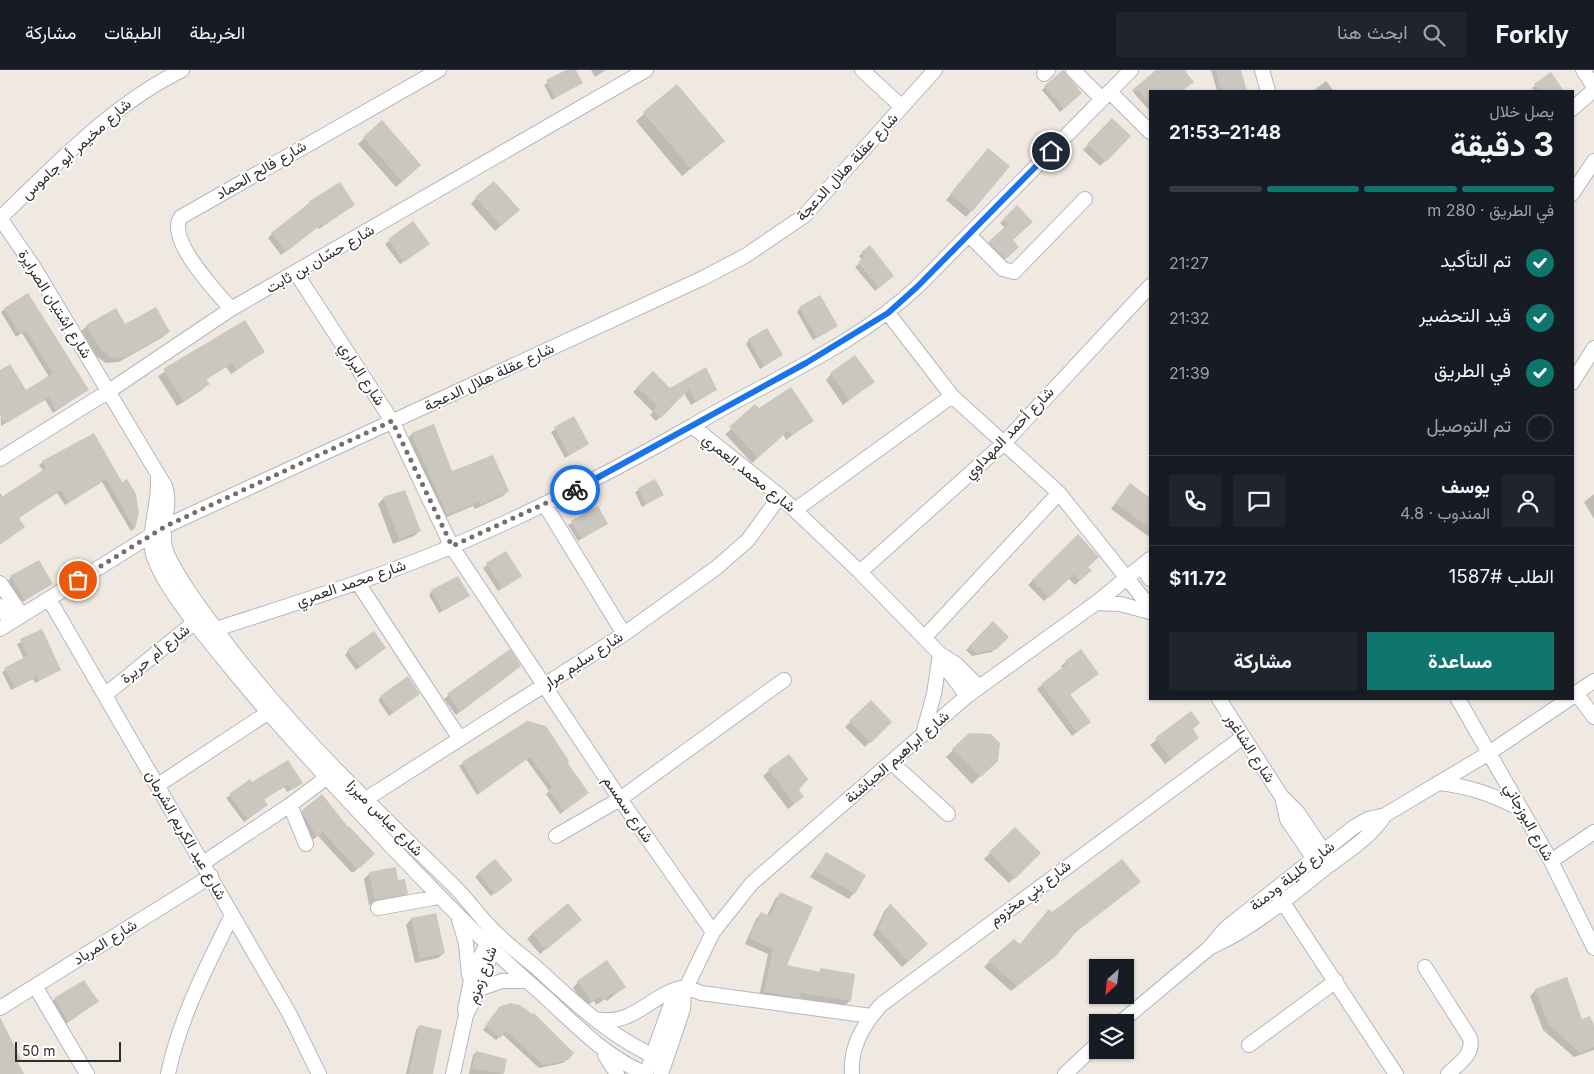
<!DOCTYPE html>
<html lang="ar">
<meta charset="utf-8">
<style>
:root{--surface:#171b24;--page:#20242c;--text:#f1f3f6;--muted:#9ea1a6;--line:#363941;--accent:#0f766e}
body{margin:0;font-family:Inter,Vazirmatn,sans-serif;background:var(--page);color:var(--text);direction:rtl;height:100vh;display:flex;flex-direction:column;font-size:19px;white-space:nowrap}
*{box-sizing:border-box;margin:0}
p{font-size:16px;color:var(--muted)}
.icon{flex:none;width:28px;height:28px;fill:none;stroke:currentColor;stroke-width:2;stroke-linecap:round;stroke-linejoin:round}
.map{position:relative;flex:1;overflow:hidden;direction:ltr}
.details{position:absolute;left:1149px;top:20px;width:425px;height:610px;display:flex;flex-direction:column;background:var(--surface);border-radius:0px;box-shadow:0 1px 4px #0004;direction:rtl}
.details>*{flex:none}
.needle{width:32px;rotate:207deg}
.tools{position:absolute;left:1089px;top:889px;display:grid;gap:10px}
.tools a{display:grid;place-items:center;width:45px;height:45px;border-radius:0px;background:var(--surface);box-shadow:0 1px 4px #0004;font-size:25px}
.scale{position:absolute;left:15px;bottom:12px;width:106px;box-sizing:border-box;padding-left:5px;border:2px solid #2e2e2e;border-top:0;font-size:14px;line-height:18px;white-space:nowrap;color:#2e2e2e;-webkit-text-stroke:4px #fff;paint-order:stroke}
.pin{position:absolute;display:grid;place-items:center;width:42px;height:42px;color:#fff;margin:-21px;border:2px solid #fff;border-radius:50%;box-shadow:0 1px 5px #0007}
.courier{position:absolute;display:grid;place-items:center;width:50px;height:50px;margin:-25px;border:4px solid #1a73e8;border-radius:50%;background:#fff;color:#222;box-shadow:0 1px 6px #0007}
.headline em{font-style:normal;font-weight:700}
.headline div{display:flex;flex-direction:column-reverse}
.headline{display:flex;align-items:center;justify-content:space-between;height:85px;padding:0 20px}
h1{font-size:32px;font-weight:700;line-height:38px}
.bar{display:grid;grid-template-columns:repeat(4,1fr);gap:8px 5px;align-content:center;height:60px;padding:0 20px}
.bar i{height:6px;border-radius:4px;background:var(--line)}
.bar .on{background:var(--accent)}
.bar p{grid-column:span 4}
.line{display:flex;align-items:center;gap:12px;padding:0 20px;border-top:1px solid var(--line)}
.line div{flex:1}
.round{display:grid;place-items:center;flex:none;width:52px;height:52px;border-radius:0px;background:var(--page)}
ol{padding:0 20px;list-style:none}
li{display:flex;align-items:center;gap:15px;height:55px}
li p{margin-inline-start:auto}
li .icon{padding:5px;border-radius:50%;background:var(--accent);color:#fff;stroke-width:4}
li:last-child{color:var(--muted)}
li i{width:28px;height:28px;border:2px solid var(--line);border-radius:50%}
.action{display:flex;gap:10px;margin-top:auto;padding:10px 20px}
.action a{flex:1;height:58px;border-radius:0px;background:var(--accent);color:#fff;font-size:20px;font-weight:700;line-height:58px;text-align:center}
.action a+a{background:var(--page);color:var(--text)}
header{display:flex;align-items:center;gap:30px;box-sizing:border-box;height:70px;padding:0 25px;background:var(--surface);border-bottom:1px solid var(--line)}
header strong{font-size:24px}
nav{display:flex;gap:28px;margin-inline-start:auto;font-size:18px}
.search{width:350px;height:45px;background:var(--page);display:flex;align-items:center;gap:12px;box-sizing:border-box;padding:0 18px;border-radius:0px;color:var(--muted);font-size:19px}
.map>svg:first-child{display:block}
.shadow{fill:#0003}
.building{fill:#cbc7bf}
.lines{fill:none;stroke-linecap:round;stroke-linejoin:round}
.minor-casing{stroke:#b4b7c1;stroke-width:16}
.minor{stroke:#fff;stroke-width:14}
.done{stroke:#726f6d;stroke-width:5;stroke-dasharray:0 9}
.route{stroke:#1a73e8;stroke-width:6}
.labels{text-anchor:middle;stroke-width:4;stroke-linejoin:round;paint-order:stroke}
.street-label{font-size:15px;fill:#2e2e2e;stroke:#fff}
</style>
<header>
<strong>Forkly</strong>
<div class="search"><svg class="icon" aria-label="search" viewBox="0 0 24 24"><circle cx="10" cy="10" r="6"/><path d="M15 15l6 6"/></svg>ابحث هنا</div>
<nav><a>الخريطة</a><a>الطبقات</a><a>مشاركة</a></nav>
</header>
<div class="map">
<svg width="1594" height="1004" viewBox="0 0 1594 1004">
<rect width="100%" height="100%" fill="#efe9e1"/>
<path class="shadow" d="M569,0H575L581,13L552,30L544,15Z
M591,0H606L595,7Z
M1158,0H1187L1184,2L1189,15L1181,21H1150V41L1133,22Z
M1211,0H1239L1246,21H1217Z
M1550,4L1562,21H1534L1532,18Z
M1326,11L1334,21H1313Z
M677,15L716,78L682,106L636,51Z
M1045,17L1077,26L1060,42L1042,20Z
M1112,50L1129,66L1100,96L1083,80Z
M382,52L414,101L396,117L358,74Z
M983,85L971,141L966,147L946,130Z
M476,128L512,145L495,161L471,134Z
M354,135L319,159L317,157L281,185L268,168L272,164Z
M1017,137L1012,170L1017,177L1001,192L986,176L1005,158L1000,153Z
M413,153L425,177L400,194L385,174Z
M862,183L889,209L875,221L855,197L862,191L859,186Z
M800,238L836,256L813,270L797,242Z
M5,239L87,320L53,343L45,330L1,356L0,301L25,321L49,307L22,263L16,267L1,242Z
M245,252L264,282L231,304L226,297L205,310L208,314L202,320L177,336L158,306Z
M87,256H125L168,261L163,267L119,292L106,293L96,286L81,261Z
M749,270L782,285L760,299L746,274Z
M705,299L716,319L691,335L684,323L656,351L650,345L653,342L633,322L653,303L670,319Z
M831,304L873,312L843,335L826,310Z
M759,339L812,351L786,370L783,364L752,393L725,364Z
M574,348L588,374L565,388L551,362Z
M433,356L452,403L508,421L503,426L475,439L473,436L442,449L406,369L411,365Z
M94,364L137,443L134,459L131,461L102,412L65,435L57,423L18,448L24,457L0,474V423L3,427L43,401L39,395L43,392Z
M654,411L662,425L642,437L635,422Z
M1130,415L1150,430V464L1148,466L1111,439Z
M1594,424V449L1584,432Z
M384,428L419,461L414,466L393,474L378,434Z
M597,437L606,454L578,471L568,455Z
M1078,466L1087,497L1090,500L1075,515L1068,508L1044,531L1028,515Z
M506,482L517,509L498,521L483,498Z
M11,507L51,514L21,533L8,511Z
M432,521L468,526L439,543L429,525Z
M993,553L1007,567L992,582L972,586L966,580Z
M41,561L59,600L35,613L33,609L11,620L2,602L24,589L17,574Z
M348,581H381L356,600L345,585Z
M509,581L516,600L456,645L444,629Z
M1066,592L1092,609L1069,625L1090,652L1072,666L1037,619L1063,599L1061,596Z
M381,627H415L389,646L378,630Z
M871,632L890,652L865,677L845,657Z
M1191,642L1192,673L1165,694L1150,675Z
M527,652L566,692L584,726L560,744L546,724L549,721L526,689L477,725L459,696Z
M969,664L997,690L972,714L946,687Z
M788,685L797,720L803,727L788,739L763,706Z
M288,691L298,716L287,722L284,717L263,730V738L244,752L226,728Z
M302,741L348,759L373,784L354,802H351L318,766L312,770L298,746Z
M1015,758L1039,783L1009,813L984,789Z
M826,784L854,823L849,829L810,807Z
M495,790L507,813L491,826L475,807Z
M370,803L397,812L406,823L401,829L369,835L364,809Z
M1139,812L1072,865L1049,891L1011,921L984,897L989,892L1019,876L1052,844Z
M781,823L785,896L817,903L821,900L850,931L844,936L798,928L794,933L759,927L768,884L745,874L756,849L761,843L767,846L775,829Z
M890,835L921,880L902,897L873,865L885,840Z
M435,844L444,883L438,888L415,893L406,855L411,849Z
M581,850L540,884L527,869L533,863Z
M578,912L624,917L607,931L605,929L596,935L594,931L586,936L573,918Z
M1536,920L1594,959V980L1574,987L1543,960L1530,926Z
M55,929L97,932L63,956L49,935Z
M500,940L572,983L563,993L539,998L502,964L496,970L483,960Z
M419,957L430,1004H406L416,960Z
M476,982L506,990L502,1004H469L473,985Z"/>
<path class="building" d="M566,0H576L583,13L555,28L546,10Z
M1063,0L1082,23L1064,39L1044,16Z
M1156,0H1184L1194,12L1182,21H1150V34L1139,21H1131Z
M1216,0H1241L1247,21H1221Z
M1551,2L1564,21H1539L1534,14Z
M677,14L725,71L691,99L643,42Z
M1112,48L1131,66L1106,92L1087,74Z
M382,50L421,95L402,112L363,67Z
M988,78L1010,96L972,142L950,124Z
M494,111L520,140L501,156L475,127Z
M340,112L355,135L324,155L322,154L286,182L271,163L309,133L308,132Z
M1017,135L1033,152L1013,170L1019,177L1006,189L988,172L1008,154L1003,149Z
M413,151L430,174L404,192L388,169Z
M870,175L894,206L879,218L858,192L865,187L861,182Z
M28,223L89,320L56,340L49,327L5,354L0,345V300L10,294L26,320L53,303L26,261L20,264L4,238Z
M820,225L838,256L817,268L799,237Z
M156,237L170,262L126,287L112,288L101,280L86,255L116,238L125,254Z
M245,250L265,282L236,300L232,293L206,309L210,314L183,331L163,299Z
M767,258L783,285L764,296L748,269Z
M855,285L875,312L849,330L830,303Z
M706,297L717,320L696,332L689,319L661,348L653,340L657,336L637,317L653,301L670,318Z
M791,317L814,351L792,365L789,360L758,388L729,357L755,334L759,338Z
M574,346L589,374L569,385L554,357Z
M434,354L452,401L493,385L509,421L480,435L479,432L447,445L411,363Z
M94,363L122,412L127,409L136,424L139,443L135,459L106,409L69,432L61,420L19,448L25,457L0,475V428L46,398L42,391Z
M655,409L664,425L646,434L638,418Z
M1130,413L1150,428V458L1115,433Z
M405,420L421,461L399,469L383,427Z
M598,436L608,454L581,469L571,451Z
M1078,464L1099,487L1088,497L1092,500L1080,511L1074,504L1049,528L1032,510Z
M506,481L522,506L502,519L486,493Z
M39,490L53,514L25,530L10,506Z
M458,506L470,526L443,541L431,520Z
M993,551L1009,567L997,579L976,583L969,576Z
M42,559L61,600L39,611L37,606L15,618L4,598L27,586L20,569Z
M374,561L386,578L360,597L347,580Z
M510,579L521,596L460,642L447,624Z
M1081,579L1099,604L1070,624L1091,652L1077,662L1041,614L1067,594L1065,591Z
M408,606L420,624L393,643L380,626Z
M871,630L892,652L871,673L849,651Z
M1191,641L1200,653L1193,659L1199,668L1171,689L1155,668Z
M527,651L546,656L569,691L567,692L589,723L564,741L548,720L552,717L530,687L480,723L462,692Z
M969,663L991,664L1000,673L998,691L981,707L952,679Z
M789,684L808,709L799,720L804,727L794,734L768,699Z
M288,690L303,713L291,720L288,715L264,729L268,735L247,749L229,724L250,709L252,712Z
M322,724L348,757L349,756L375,784L360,798H356L323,762L317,767L303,744L302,740Z
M1015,757L1041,783L1015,809L989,782Z
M826,782L866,805L855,824L815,801Z
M495,789L513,810L495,824L478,803Z
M1122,789L1141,812L1076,862L1056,886L1017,916L988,891L1014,869L1020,874L1049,839L1052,842Z
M396,797L398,810L405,809L408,824L375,830L369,802Z
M780,822L813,837L787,895L820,902V898L855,904L851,931L801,923L800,928L764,922L773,879L749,868L761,842L770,846Z
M568,833L582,850L546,880L532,863Z
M890,833L928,874L908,892L878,859Z
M436,843L445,883L420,889L411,848Z
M607,890L626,917L613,926L611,924L602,930L600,927L592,932L577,911Z
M1567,907L1582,949L1590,946L1594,955V977L1580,983L1548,954L1535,919Z
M84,910L99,932L68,951L54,928Z
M510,933L520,935L532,944L534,943L574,983L568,990L543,995L506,961L500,968L485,956L499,937Z
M0,947L21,989L17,991L24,1004H0Z
M419,955L442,960L433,1004H409Z
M476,981L507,989L504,1004L472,998Z"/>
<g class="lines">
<defs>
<path id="minor" d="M862,0L902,37
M1073,0L1102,29
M1262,0L1268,21
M1583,0L1594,17
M1044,4L1048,0
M1110,22L1150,62
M1572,39L1594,20
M1572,124L1594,91
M0,148L35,199L165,416C173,439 157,463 168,486C181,513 202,540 220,565C288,657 372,736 454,816C469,831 481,849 496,863C509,876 524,887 538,899C577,935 615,971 665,991
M0,148C57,94 111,35 182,0
M969,165L1003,199L1014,202L1085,129
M296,203L392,351L452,477L620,729L713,862
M231,239C217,222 165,169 181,147L439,0
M888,243L952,326L1059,423L1150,537
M1572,313L1594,278
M692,356C767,311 852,278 917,217L1131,0
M0,389L109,321L231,239L646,0
M158,408C160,432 146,467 154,487C164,517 201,561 221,586C269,646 321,702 373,757C428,815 482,872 542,924C575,954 604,986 646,1004L671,934L684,922L713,862L752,813L967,626L1096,533L1150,489
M545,435L624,564
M795,440L952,326
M1142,496L1150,509
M860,502L1004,373L1150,216
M0,513L21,544
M358,513L460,669
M49,529L289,943L319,1004
M1096,533L1120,534L1150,542
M0,536L10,551
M0,559L166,456L703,208L745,186L804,146L935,0
M216,559C299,532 382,507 462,472C541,438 617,399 692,356L780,426L860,502L940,584L956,594L979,617
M924,568L1059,423
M940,585L946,598L967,626
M1576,623L1594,611
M105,625L201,547
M1572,626L1576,623L1594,647
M1219,629L1282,727L1298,743L1328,788
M1458,629L1551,791L1594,878
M923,664L934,624L940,584
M891,692L948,744
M1438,713C1469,716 1495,725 1522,740
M158,715L275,638
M1282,727L1287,749L1318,795
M366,729L624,564L716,498L748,470L780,426
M290,735L306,774
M556,766L620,729L784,610
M1551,791L1594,762
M203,793L290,735L326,708
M1278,825L1396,1004
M378,838L439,827
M459,850L466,873L469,905
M1211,877C1254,858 1291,825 1328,796C1348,781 1371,767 1385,745
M1425,897L1470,968C1474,985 1459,993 1448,1004
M35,916L87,1004
M479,919L502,911H526
M0,938L211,806
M465,940L473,900L491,867
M596,949C635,957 650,923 686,917L701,923L871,946
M1121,952L1208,879L1226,858L1354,757L1368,749L1385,745L1489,683L1569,629
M1249,975L1336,911
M605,985L617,1004
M168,1004C180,947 207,896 232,845
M453,1004L466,945L479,919L495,872
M661,1004L683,939L684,922
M852,1004C850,977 864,953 882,934L1243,667
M1065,1004L1098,973"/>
</defs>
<use href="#minor" class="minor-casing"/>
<use href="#minor" class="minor"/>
</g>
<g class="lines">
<path class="done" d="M78,510L166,456L392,351L452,476L575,420"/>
<path class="route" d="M575,420L806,293L888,243L917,217L1051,81"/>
</g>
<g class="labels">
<g class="street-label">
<text transform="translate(76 79) rotate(-42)" y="5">شارع مخيمر أبو جاموس</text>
<text transform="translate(847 97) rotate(-47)" y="5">شارع عقلة هلال الدعجة</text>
<text transform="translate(261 100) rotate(-30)" y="5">شارع فالح الحماد</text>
<text transform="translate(320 189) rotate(-30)" y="5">شارع حسّان بن ثابت</text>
<text transform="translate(55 234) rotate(58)" y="5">شارع إشتيان الصرايرة</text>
<text transform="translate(362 304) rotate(57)" y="5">شارع البراري</text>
<text transform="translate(489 307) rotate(-25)" y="5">شارع عقلة هلال الدعجة</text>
<text transform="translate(1009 363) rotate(-46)" y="5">شارع أحمد المهداوي</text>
<text transform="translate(749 403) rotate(39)" y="5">شارع محمد العمري</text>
<text transform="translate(351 513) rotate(-19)" y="5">شارع محمد العمري</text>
<text transform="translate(155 584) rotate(-39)" y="5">شارع أم حريرة</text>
<text transform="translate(583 590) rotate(-33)" y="5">شارع سليم مرار</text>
<text transform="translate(1250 678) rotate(57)" y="5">شارع الشاغور</text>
<text transform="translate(897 687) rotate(-41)" y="5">شارع ابراهيم الحباشنة</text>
<text transform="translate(628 739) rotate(56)" y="5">شارع سمسم</text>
<text transform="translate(385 748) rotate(45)" y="5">شارع عباس ميرزا</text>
<text transform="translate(1529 752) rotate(61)" y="5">شارع البوزجاني</text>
<text transform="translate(186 765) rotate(60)" y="5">شارع عبد الكريم الشرمان</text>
<text transform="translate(1292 806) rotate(-38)" y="5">شارع كليلة ودمنة</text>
<text transform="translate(1030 823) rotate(-37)" y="5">شارع بني مخزوم</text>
<text transform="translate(105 872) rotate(-32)" y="5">شارع المرباد</text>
<text transform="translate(482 905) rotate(-70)" y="5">شارع زمزم</text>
</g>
</g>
</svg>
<div class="tools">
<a><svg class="needle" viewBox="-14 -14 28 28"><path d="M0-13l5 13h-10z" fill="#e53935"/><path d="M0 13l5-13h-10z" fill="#9ea1a6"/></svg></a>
<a><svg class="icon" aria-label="layers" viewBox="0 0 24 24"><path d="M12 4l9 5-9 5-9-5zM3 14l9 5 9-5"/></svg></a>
</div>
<div class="scale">50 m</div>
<div class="pin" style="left:78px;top:510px;background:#ea580c"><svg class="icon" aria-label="bag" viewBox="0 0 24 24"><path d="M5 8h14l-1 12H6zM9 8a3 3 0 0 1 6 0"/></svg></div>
<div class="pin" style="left:1051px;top:81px;background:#1f2937"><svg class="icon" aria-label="home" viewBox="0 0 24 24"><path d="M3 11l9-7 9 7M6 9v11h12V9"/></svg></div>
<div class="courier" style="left:575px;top:420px"><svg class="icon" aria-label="bike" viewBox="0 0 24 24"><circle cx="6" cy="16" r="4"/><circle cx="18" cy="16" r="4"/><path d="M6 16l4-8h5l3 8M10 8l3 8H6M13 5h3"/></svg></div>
<section class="details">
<div class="headline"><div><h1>3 دقيقة</h1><p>يصل خلال</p></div><em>21:48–21:53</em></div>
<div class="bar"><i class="on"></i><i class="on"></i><i class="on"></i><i></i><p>في الطريق · 280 m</p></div>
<ol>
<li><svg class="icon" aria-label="check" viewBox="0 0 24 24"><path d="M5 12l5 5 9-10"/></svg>تم التأكيد<p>21:27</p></li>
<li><svg class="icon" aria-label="check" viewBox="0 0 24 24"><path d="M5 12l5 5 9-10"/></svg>قيد التحضير<p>21:32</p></li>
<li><svg class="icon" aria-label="check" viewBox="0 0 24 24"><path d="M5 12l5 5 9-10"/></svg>في الطريق<p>21:39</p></li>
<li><i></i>تم التوصيل</li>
</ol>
<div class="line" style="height:90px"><a class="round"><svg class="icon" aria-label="person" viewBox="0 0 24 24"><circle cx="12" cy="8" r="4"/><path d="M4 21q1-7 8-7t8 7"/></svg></a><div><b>يوسف</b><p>المندوب · 4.8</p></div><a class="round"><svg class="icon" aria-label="chat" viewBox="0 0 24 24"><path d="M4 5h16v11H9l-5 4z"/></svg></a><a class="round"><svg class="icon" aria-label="phone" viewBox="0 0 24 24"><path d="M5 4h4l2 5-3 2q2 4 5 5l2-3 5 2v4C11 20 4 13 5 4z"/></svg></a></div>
<div class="line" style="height:65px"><div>الطلب #1587</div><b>$11.72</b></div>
<div class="action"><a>مساعدة</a><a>مشاركة</a></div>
</section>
</div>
